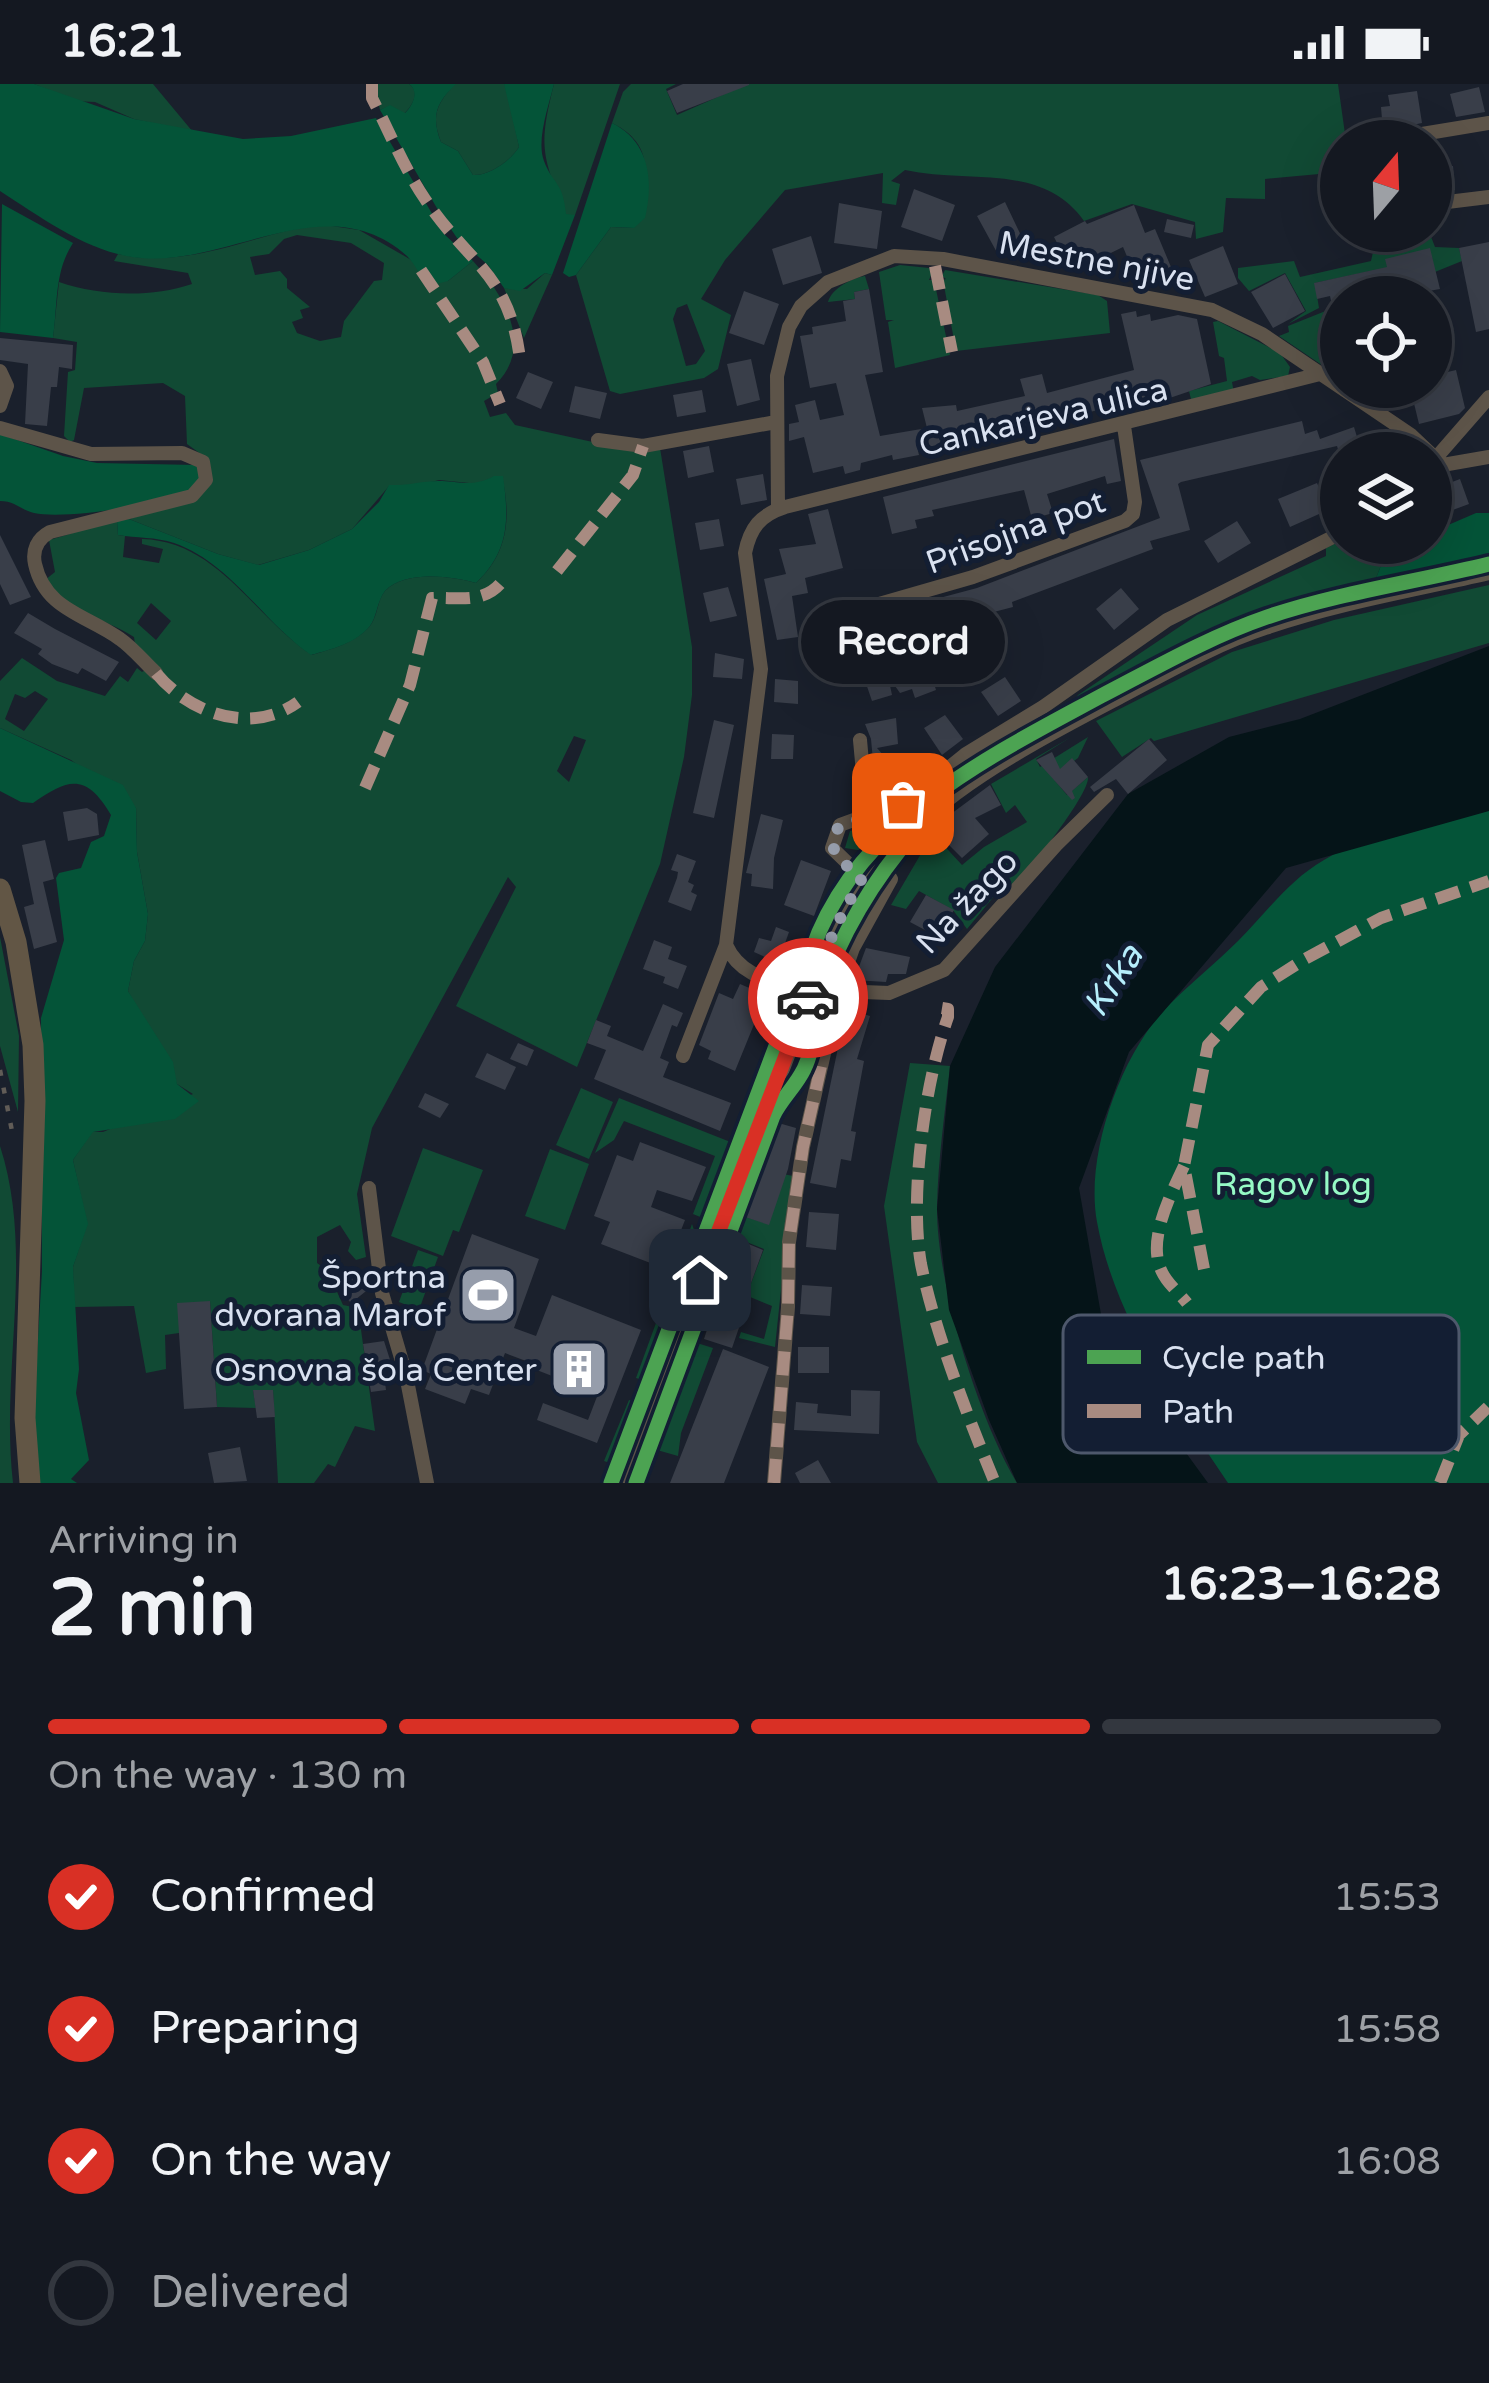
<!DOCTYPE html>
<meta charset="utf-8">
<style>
:root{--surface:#141821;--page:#21252e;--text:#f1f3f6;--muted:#9da0a5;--line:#33373f;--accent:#d93025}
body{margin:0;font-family:"Varela Round",sans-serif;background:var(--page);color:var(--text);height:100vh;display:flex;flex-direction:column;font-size:45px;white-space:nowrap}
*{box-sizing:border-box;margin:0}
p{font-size:39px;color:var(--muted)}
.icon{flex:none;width:66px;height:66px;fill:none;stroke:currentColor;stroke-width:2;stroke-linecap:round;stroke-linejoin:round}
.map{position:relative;height:1399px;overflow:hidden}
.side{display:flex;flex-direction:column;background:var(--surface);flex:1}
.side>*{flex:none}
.needle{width:78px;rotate:19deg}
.tools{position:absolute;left:1320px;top:36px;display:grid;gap:24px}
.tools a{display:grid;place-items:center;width:132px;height:132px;border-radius:50%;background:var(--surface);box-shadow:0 12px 48px #0002,0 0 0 3px var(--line);font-size:60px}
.pin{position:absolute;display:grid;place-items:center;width:102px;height:102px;color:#fff;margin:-51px;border-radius:24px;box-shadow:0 6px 18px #0006}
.courier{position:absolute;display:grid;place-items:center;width:120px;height:120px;margin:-60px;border:9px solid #d93025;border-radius:50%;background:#fff;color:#222;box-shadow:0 3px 15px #0007}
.bubble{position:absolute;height:84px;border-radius:42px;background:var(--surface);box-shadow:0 12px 48px #0002,0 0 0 3px var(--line);font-size:39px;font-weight:700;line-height:84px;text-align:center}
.headline em{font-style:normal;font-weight:700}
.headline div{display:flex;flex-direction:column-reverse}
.headline{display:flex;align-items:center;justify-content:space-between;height:204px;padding:0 48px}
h1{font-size:78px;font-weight:700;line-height:90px}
.bar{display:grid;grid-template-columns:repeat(4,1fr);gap:18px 12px;align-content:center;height:144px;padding:0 48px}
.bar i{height:15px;border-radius:9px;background:var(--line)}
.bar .current{background:var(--accent)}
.bar p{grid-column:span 4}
ol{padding:0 48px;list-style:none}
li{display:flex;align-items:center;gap:36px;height:132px}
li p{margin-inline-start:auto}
li .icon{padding:12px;border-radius:50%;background:var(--accent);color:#fff;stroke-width:4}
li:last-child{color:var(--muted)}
li i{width:66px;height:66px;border:6px solid var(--line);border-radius:50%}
.status{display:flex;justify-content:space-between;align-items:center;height:84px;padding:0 60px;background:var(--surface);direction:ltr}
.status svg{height:33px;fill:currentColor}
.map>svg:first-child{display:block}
.green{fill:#114a34;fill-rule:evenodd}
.forest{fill:#045438}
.water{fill:#051418}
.building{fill:#393e49}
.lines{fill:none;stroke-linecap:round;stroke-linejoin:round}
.minor{stroke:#5d5449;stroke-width:14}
.tertiary{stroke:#5d5449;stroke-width:18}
.secondary{stroke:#625645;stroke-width:21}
.rail{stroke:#615c57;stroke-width:4.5;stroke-dasharray:6 12;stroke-linecap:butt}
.quiet{stroke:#a88b81;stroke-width:12;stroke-dasharray:24 12;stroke-linecap:butt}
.cycleway-casing{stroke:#131e33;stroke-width:22}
.cycleway{stroke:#4ca352;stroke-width:15}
.done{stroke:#969dab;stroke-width:12;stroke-dasharray:0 21.6}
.route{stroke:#d93025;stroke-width:15}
.labels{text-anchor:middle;stroke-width:10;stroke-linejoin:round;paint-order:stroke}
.street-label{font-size:33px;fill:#d9e1f0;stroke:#131e33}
.park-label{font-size:33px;fill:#96fac6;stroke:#131e33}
.poi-label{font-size:33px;fill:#d9e1f0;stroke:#131e33;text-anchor:end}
.water-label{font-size:36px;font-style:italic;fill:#b6eefc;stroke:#131e33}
.key{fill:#131e33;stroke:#4e586c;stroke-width:3}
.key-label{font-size:33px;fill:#d9e1f0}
</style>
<div class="status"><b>16:21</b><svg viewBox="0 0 49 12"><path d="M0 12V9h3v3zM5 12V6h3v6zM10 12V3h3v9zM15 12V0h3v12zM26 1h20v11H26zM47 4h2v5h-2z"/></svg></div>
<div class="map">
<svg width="1489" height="1399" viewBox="0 0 1489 1399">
<rect width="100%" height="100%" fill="#1a202c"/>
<path class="green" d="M34,0H153L193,48L134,35L95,18L74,17Z
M374,0H409C421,8 412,22 404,30L390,22L380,26Z
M454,0H504L507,5L519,63C511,76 489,92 473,91L458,67L441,58C431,32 436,22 454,0Z
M554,0H620L575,131H566C542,72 538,63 554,0Z
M631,0H676L666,5L677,31L747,0H1338L1346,57H1341V88L1265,95V115L1226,114L1223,148L1196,155L1195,138L1132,120L1084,137C1042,78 968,100 905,86L891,97L900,100L896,121L882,119L883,89L785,106L725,176L701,215L731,231L718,285L704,294L620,310L610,307L576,191L611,143L634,144C644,101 661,63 612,39L623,8ZM687,220L705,267L696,280L686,282L673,235L677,224Z
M318,140L359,146L448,197L473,177C503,210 535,261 496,300L498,309L484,317L490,333L506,329L515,341L602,360L660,364L692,563V611L684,673L660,780L577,983L456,922L516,803L508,793L372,1044L357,1110L366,1173L356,1176L348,1167L351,1158L340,1141L317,1153V1179L324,1184L334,1178L337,1184L328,1188L343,1221L358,1224L375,1347L355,1342L335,1383L328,1380L314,1399H278L273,1306H253L256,1324L217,1323L210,1217L179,1249L165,1251L166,1285L146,1289L134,1222L74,1223L73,1183L87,1140L73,1076L92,1048H103L193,1010L177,1000L128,907L134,877L145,857L148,830L137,768L136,724L71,676L0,644V597L22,574L57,597L105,612L120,592L128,598L137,584L142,588L150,583L136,567L134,553C104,534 65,527 45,496L55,488L49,456C73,450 93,440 117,437L118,451L125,452L123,473L159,479L163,465L142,460V455C218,457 254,533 312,571C332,565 355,559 370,542C378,532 377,516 385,507C404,486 452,492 476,499C509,469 511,432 502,392L479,400L439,396L412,403L390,401L352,445L309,466L258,481L218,470L129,435L198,414L212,395L209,376L187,360L185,312L163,299L84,304L74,356L70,358L64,352L68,288L75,286L77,258L53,254L59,198C100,212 150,214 192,200L188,189L114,177L118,170C187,186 252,151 318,140ZM297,151L351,159L384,179L382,196L374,197L344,237L341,253L320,257L297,249L292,238L303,234L300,226L310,223L287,204V195L280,187L255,191L250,173L269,170L284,155ZM151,519L171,537L156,556L137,539ZM35,607L48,615L24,647L5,635L15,610L25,614ZM574,652L586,656L569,698L557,687Z
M1430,150L1435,163L1459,164L1462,177L1393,205L1374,202L1371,187L1315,199L1319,224L1288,240L1306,227L1285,189L1249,207L1238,194V184L1294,177L1300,193L1371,177L1375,159Z
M900,181L929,184L932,189L929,196H934L950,271L895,284L888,238L894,236H886L879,188Z
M945,186L1098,211L1107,217L1110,249L956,267L943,196L946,195L942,192Z
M545,189L552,191L524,254L504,204L527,205Z
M865,192L869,205L854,208L855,215L828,218C832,204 852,194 865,192Z
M1328,226L1341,278V286L1332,288L1279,252L1289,248L1288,242Z
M1218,237L1280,269L1290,283L1288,292L1260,296L1252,292L1232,298L1234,309L1192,319L1189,307L1227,297L1224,274L1219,272L1213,238Z
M1341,457L1374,462L1390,459L1374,499C1258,525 1177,566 1072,619L1078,611L1197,531L1326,472V464Z
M1489,501V559L1154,657L1151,654L1122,673L1096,637L1232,568L1334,536Z
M1071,653L1036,675L1040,683L1088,653L1078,674L1052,693L1067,711L1088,693C1090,712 1020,796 1004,818L995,811L967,845L953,826L919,807L906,825L891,821L929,756L937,754L962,781L984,763L1027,738L1015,721L1006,729L991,700Z
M883,740L888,744L864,767L845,764L850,747Z
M0,853L19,952L18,1028L0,962Z
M910,979L950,982C945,1028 938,1075 937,1122C936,1198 978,1334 1017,1399H938L917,1358L884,1122Z
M581,1004L613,1018L589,1075L556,1061Z
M619,1014L733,1059L705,1135L693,1130L715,1072L624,1037L614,1056L595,1069Z
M0,1062C35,1170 0,1286 13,1399H0Z
M423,1064L483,1086L459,1148L453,1146L443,1172L391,1152Z
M550,1065L589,1080L565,1146L525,1132Z
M758,1085L793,1092L775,1263L739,1254L741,1248L764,1255L772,1222L738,1208L734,1213L713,1206L718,1191L750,1202L764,1165L734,1153L742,1132L769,1140L750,1104Z
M692,1140L697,1155L646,1297L636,1294Z
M418,1166L438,1173L419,1226L399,1218Z
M697,1259L713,1264L681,1349L678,1372L657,1366Z
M629,1316L638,1319L613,1380L604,1377Z"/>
<path class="forest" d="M0,0H34L134,35L243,55L291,52L376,34L444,150L473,177L448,197L428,202C421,193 415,180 407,172C327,101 231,182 141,174C90,170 42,134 0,107Z
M409,0H456C436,19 431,32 441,58L458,67L473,91C489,92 511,76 519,63L504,0H554C549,21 536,56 544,77C553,101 563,97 566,130L575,131L552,191L545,189L520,207L504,204L488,181L457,154L438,126L380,26L390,21L405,29C412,22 420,8 409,0Z
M612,39C649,57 654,96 645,134L634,144L611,143L576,191L569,193L563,189Z
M2,120L73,159C54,188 58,220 53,254L0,248Z
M0,350L63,372L97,379L197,381L202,387L199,401C172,420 66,436 34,429C21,426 15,417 0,417Z
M494,392H503C509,434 510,467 476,499C452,492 404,486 385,507C377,517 377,533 370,542C355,560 332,565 311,571C263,538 231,479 174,459C156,453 136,454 118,451L117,437L129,435L218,470L259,481L309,466L352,445L379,418L389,401C408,402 425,396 442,397C463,398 473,403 494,392Z
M1476,429H1489V474L1374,499L1390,459H1419L1426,466L1436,458L1439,445Z
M0,644L123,701L136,724L137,768L148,830L145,857L134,877L128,907L173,978L177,1000L199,1017L175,1035L93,1048L73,1076L88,1140L73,1183L79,1285L76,1309L89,1376L71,1395L77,1399H39L33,1339L42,1187L41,934L64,856L56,794L59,789L81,784L91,758L104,752L111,731C86,689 69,694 33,719L21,718L0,707Z
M1489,722V1399H1228C1176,1321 1114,1232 1097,1138C1085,1073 1119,975 1164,926C1187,902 1214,881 1238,857C1266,829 1289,796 1324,776C1372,747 1435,737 1489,722Z"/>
<path class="water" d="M1489,562V727L1286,784L1129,968L1079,1104L1106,1259L1208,1399H1017L989,1336L949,1226L937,1125L950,982L995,883L1128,710L1229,653L1300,635Z"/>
<path class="building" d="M683,0H749V1L677,29L667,7Z
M1479,3L1485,28L1456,33L1450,10Z
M1417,7L1422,39L1383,47L1381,23L1390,22L1388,11Z
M1453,82L1455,106L1431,109V84Z
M914,105L955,121L942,157L901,143Z
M1005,118L1026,162L1000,174L977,132Z
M839,119L882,127L877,165L834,159Z
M1134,121L1145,149L1155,145L1171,183L1137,196L1123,163L1072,188L1054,153L1085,137L1087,140Z
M1167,135L1194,141L1191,154L1164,148Z
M811,152L822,189L783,201L772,165Z
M1489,158V245L1476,248L1459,164Z
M1223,162L1238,200L1205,213L1189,176Z
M1430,164L1440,205L1395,213L1391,198L1341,209V239L1336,240L1330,212L1317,215L1314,199L1387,183L1385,175Z
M1285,190L1305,227L1273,244L1251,208Z
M869,205L883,288L865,291L880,352L927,344L922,324L956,321L957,327L1025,312L1020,295L1042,290L1047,309L1134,286L1121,230L1136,227L1137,233L1150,230L1151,237L1178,231L1197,235L1211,300L1152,320L1151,314L918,367L919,371L893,376L892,371L861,379L860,386L845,390L843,382L813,389L804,353L789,357V340L799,338L795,321L815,316L820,336L844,331L836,299L810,304L800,252L813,250L812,243L846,237L843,217L855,215L854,208Z
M744,207L779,220L764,261L729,249Z
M0,254L73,261L72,285L59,283L57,303H51L47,342L25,340L28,280L0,276Z
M751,275L760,316L737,322L727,280Z
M1456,286L1465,324L1459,330L1419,340L1410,303H1431V292Z
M528,288L553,298L541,325L516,314Z
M575,302L607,309L600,335L569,328Z
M702,306L706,328L677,333L673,311Z
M1302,337L1305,350L1317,346L1320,355L1354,343L1360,363L1389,352L1396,369H1339L1337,362L1181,398L1178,400L1190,446L1150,457L1153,465L1012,518L1013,523L940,542L932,516L977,504L1160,434L1140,376Z
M1114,355L1121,397L1107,400L1105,392L1047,410L1053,429L1032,435L1024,406L932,426L934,432L915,436L917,444L892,450L883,413Z
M709,362L714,388L688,394L683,367Z
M763,390L767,416L741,421L736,395Z
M1460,395L1469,420L1431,434V406Z
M1317,399L1328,426L1290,443L1278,415Z
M828,425L843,484L805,494L808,509L792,512L798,553L777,556L764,495L786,490L779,465L816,460L808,430Z
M719,435L724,462L700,466L695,439Z
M1237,437L1251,459L1218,479L1204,457Z
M0,451L31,513L10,521L0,500Z
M728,503L737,532L710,538L703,509Z
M1121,504L1139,525L1114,546L1096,525Z
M910,523L919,550L882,563L887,588L926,574L936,606L915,614L912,605L900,609L888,592L892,611L872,617L846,541Z
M28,529L55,545L119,578L106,597L82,584L78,590L52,580L38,570L42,565L14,549Z
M715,569L744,575L742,595L713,593Z
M1005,593L1021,617L998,632L981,608Z
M775,595L798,597V620L774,618Z
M945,631L963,655L942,671L924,644Z
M896,634L898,660L877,664L910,701L887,719L876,709L871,655L865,640Z
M714,636L734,641L714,734L693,729Z
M772,650L794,651L793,675H771Z
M1149,655L1167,676L1128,710L1116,695L1094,708L1090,703Z
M1052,668L1060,685L1072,674L1088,693L1072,707L1075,714L1072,716L1036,676Z
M990,701L1001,721L975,734L989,750L962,774L932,744Z
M87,724L97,730L99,751L68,757L63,728Z
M761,730L783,736L774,774L773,805L751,802L752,790L746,789Z
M45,756L54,795L43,798L57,858L34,865L24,823L34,820L22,761Z
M677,770L696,777L688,798L694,801L691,808L697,811L691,827L668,818L677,794L678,788L671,786Z
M801,776L831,787L814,832L784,821Z
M926,811L954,826L938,853L910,838Z
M776,843L789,848L778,879L754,868L759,854L771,857Z
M654,856L672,863L668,875L687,882L678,905L663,899L665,893L643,885Z
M866,864L910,873L906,890H888L886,898L854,896Z
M740,900L766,911L735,987L708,975L711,967L699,961L719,909L733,915Z
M663,920L683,929L677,943L672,941L660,974L669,978L663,993L731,1019L720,1047L594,995L606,966L587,959L596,936L611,942L607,952L643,967Z
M846,925L870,932L857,975L864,977L851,1047L856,1048L851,1077L841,1075L836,1104L810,1099Z
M518,959L534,966L527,982L510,975Z
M487,969L516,983L505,1006L475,993Z
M425,1009L449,1020L440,1034L418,1023Z
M775,1038L796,1044L788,1085L769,1141L742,1132L750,1104L756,1106Z
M640,1058L706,1083L692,1117L657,1106L651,1123L685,1136L666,1185L601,1160L610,1138L594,1132L617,1071L633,1077Z
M809,1128L839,1130L836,1166L806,1163Z
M472,1150L539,1175L514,1244L536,1252L552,1211L641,1246L597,1359L537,1336L543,1319L588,1336L598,1310L524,1281L526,1277L505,1269L489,1311L471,1305L465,1320L425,1305L431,1290L422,1286Z
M734,1154L763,1166L750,1202L720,1190Z
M356,1185L370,1204L351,1219L336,1202Z
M802,1201L832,1203L830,1232L800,1230Z
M210,1217L217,1323L184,1325L177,1219Z
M713,1227L742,1235L732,1264L704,1255Z
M384,1257L392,1282L383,1283L386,1306L371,1308L363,1260Z
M798,1263H829V1289H798Z
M723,1265L769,1283L724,1399H670Z
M253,1306H273L275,1333L257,1334Z
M851,1306L880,1307L879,1350L794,1346L796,1318L818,1320L817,1329L851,1332Z
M240,1363L247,1397L214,1399L208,1369Z
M818,1376L831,1399H800L795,1389Z"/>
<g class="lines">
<path class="minor" d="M1422,50L1489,39
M1431,120L1489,113
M0,287L7,302L0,322
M0,344L91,370L182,369L203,378L206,396L192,412L50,448C37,455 32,466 35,480C45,526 87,531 120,555C133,564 144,578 156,589
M598,356L643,362L776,338
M1431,370L1435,375L1489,313
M1431,383L1489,373
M778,425L777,292L789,243L801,222L828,198L894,172L943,175L1212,226L1262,250L1411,351L1430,369
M827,535L973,493L1125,437L1133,430L1135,418L1124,342
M860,656L867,733
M863,794L832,764L840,741L859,734L889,732L966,670L1043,623L1167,536L1341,449
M838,907L889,909L944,886L1056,761L1107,711
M810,909C777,897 742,896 726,861L761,585L745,469C750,444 760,431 785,423L1320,290
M683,972L726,861
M369,1104L382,1209L406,1291L427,1399
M774,1399L788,1223L789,1158L803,1063L838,907L853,864L891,795"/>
<path class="tertiary" d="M624,1399L835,842C897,727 1004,672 1116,613C1164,588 1213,559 1265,542C1338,517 1415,504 1489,487"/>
<path class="secondary" d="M0,805L16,858L33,961L35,1017L25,1334L30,1399"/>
<path class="rail" d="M0,986L12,1047"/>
<path class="quiet" d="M372,0V14C389,47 404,84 425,115C468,180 509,188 520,275
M935,182L952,268
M421,186L483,278L500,320
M557,487L633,391L643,362
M156,589C189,629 251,652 298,618
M365,704L410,601L432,514C456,513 482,520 500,500
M942,924L948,925V933C925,997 909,1112 921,1180C935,1249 968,1333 995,1399
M1184,1082C1171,1110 1146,1157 1162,1188C1167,1199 1179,1209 1187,1219
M1204,1185L1184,1082L1208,961L1261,903L1305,875L1381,834L1489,797
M774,1399L788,1223L789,1158L803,1063L823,973
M1440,1399L1459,1351L1488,1323"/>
<defs>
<path id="cycleway" d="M611,1399L819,848C870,730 994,670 1101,612C1155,584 1209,553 1267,533C1338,509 1415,498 1489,480
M636,1399L773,1032C781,1015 796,1002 804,985C816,961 812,935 820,911C839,853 874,794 915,748"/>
</defs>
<use href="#cycleway" class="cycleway-casing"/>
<use href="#cycleway" class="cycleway"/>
</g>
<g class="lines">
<path class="done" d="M808,914L836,842L862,794C847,781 826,771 835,747C856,728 882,739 903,720"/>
<path class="route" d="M700,1196L808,914"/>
</g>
<defs>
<symbol id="stadium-square" viewBox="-11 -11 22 22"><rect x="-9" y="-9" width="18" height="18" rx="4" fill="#969dab" stroke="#131e33"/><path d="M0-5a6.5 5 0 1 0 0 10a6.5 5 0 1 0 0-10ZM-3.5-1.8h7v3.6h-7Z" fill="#fff"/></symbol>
<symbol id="building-square" viewBox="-11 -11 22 22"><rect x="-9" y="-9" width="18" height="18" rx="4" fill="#969dab" stroke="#131e33"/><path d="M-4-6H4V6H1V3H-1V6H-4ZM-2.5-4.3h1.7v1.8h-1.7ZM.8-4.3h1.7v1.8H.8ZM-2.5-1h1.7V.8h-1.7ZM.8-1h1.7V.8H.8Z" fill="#fff"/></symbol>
</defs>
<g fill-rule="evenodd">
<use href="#stadium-square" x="455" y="1178" width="66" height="66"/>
<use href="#building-square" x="546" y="1252" width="66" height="66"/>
</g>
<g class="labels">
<g class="street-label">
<text transform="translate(1097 176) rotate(11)" y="12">Mestne njive</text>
<text transform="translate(1043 332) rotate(-13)" y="12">Cankarjeva ulica</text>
<text transform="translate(1015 447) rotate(-20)" y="12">Prisojna pot</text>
<text transform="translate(966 817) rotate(-46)" y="12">Na žago</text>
</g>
<g class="park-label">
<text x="1293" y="1111">Ragov log</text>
</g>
<g class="poi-label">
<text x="446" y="1204">Športna<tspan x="446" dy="38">dvorana Marof</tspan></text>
<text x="537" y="1297">Osnovna šola Center</text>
</g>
<g class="water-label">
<text transform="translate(1112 896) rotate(-57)" y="13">Krka</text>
</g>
</g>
<rect x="1063" y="1231" width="396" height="138" rx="18" class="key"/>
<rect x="1087" y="1266" width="54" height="14" fill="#4ca352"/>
<rect x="1087" y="1320" width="54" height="14" fill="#a88b81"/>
<g class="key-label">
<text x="1162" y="1285">Cycle path</text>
<text x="1162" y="1339">Path</text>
</g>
</svg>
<div class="tools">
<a><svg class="needle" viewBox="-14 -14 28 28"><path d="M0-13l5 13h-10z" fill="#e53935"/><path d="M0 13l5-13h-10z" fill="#9da0a5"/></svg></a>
<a><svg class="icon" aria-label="locate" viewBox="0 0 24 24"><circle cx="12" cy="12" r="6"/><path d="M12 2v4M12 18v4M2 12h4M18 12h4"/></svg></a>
<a><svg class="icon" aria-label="layers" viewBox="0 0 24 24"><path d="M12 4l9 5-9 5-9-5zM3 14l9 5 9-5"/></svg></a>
</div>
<div class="pin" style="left:903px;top:720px;background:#ea580c"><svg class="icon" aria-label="bag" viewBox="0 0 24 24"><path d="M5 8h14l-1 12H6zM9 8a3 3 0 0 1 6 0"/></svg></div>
<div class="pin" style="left:700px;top:1196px;background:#1f2937"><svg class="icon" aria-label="home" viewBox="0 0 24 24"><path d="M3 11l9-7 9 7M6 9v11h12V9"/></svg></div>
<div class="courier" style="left:808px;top:914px"><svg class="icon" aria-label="car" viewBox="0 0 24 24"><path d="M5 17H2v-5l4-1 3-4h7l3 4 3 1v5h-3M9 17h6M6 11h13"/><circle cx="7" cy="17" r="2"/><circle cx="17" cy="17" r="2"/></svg></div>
<div class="bubble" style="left:801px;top:516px;width:204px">Record</div>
</div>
<section class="side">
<div class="headline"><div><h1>2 min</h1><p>Arriving in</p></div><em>16:23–16:28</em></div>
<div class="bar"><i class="current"></i><i class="current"></i><i class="current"></i><i></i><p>On the way · 130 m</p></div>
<ol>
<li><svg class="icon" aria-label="check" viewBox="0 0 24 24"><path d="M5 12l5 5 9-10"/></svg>Confirmed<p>15:53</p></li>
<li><svg class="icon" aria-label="check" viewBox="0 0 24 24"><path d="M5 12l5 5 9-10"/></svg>Preparing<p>15:58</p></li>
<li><svg class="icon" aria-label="check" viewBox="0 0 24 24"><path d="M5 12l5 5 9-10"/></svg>On the way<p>16:08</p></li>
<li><i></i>Delivered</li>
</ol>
</section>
